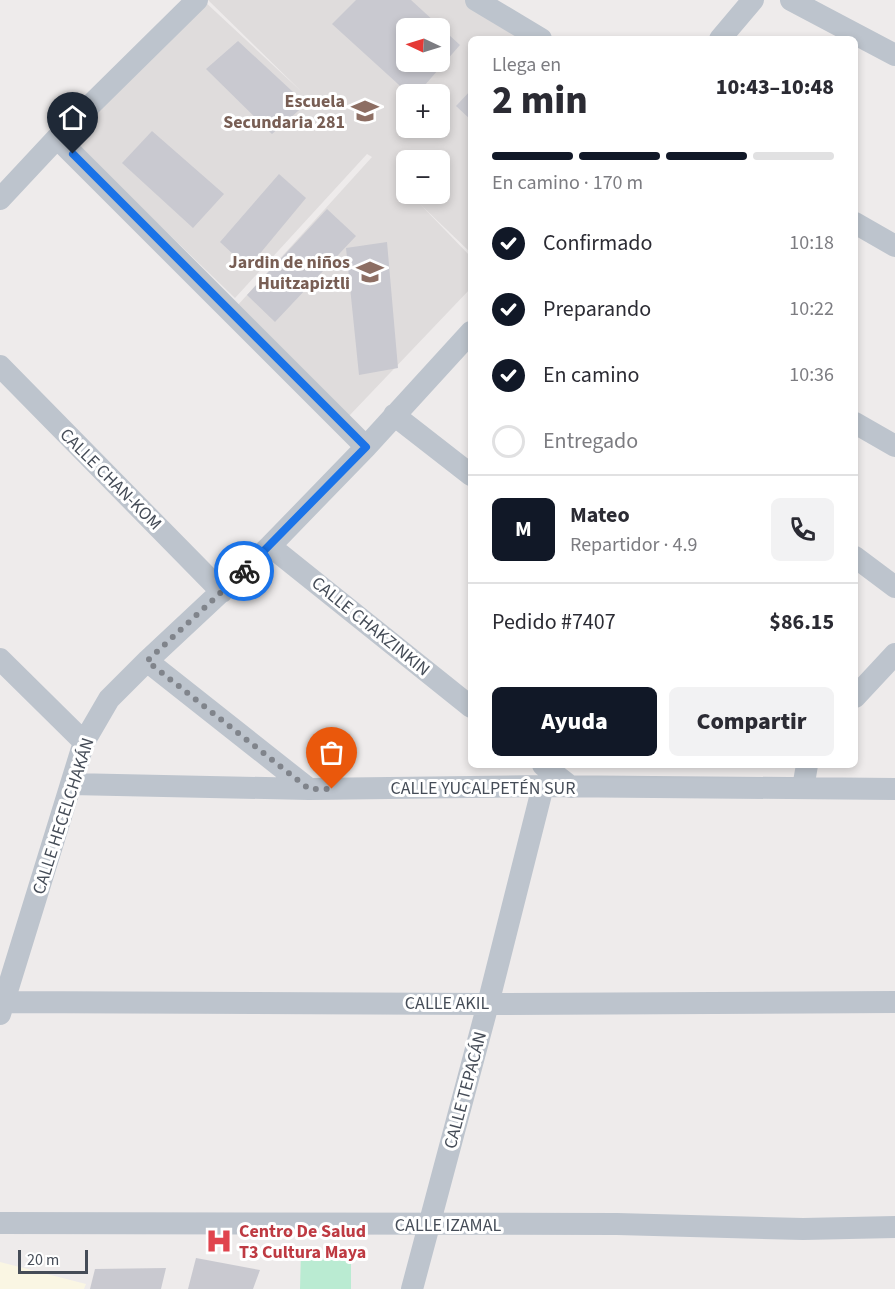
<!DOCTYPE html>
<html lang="es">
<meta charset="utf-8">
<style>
:root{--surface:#fff;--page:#f2f2f3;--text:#2b2b33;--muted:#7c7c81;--line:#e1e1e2;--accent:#111827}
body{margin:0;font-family:"Source Sans 3",sans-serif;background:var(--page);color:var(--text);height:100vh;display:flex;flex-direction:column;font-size:22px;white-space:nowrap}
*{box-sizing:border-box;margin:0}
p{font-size:20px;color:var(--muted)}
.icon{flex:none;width:33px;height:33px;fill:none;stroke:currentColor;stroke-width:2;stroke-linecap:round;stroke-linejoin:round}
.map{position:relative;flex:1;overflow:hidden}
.sheet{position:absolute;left:468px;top:36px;width:390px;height:732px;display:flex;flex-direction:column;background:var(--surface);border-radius:9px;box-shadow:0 3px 9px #0003}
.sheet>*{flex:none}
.needle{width:39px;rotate:274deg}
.buttons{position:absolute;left:396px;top:18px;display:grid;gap:12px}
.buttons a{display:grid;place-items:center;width:54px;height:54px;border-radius:9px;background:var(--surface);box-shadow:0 3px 9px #0003;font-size:30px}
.scale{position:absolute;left:18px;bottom:15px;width:70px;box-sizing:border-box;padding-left:6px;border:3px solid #454c57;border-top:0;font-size:16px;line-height:21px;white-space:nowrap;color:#454c57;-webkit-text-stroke:4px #fff;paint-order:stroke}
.pin{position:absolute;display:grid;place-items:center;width:51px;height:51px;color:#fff;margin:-62px -26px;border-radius:50% 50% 50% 0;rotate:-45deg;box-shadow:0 0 6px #0007}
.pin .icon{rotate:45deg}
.courier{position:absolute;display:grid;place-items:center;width:60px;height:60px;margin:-30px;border:4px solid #1a73e8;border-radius:50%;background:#fff;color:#222;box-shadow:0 2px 8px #0007}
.overview em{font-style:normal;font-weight:800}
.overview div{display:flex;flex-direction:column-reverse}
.overview{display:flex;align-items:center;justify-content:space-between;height:102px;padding:0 24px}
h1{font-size:39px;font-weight:800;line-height:45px}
.bar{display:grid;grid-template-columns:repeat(4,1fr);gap:9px 6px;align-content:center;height:72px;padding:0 24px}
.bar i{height:8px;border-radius:4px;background:var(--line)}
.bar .current{background:var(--accent)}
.bar p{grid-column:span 4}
.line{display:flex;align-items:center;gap:15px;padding:0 24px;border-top:2px solid var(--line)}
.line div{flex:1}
.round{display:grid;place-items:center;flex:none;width:63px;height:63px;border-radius:9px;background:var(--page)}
ol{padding:0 24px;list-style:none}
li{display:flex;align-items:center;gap:18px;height:66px}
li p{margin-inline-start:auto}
li .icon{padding:6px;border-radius:50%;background:var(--accent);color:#fff;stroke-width:4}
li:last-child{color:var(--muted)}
li i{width:33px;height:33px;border:3px solid var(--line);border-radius:50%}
.primary-button{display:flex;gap:12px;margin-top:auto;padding:12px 24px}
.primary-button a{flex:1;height:69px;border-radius:9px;background:var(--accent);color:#fff;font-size:24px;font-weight:800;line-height:69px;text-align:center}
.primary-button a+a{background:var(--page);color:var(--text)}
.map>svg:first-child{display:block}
.commercial{fill:#faf6e3}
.education{fill:#dfdcdc;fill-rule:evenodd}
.green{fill:#baebd2}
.building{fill:#c9c9d0;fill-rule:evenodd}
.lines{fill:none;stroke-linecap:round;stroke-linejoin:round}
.street{stroke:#bdc4cd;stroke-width:22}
.done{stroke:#80848b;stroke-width:6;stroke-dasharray:0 10.8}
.route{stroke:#1a73e8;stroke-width:8}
.labels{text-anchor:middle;stroke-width:6;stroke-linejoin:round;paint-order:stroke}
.education-label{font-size:18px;font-weight:bold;fill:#785e54;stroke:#fff;text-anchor:end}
.street-label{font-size:18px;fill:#454c57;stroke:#fff}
.health-label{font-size:18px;font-weight:bold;fill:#be3a42;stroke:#fff;text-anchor:start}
</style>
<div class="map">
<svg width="895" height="1289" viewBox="0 0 895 1289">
<rect width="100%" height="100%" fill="#eeebeb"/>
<path class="commercial" d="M0,1262L86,1284L84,1289H0Z"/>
<path class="education" d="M203,0L303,93L208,0H477L537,39H471V253L420,204L471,257V288L349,416L237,306L372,157L367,154L235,298L66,135ZM406,28H440V62H406ZM406,94H440V128H406ZM406,160H440V194H406Z"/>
<path class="green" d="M301,1251H351V1289H300Z"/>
<path class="building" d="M356,0H411L460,45L417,94H409L332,24ZM406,28H440V62H406Z
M238,41L306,104L272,134L206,69Z
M471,90V120L456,106Z
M152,131L224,194L193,228L122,163Z
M279,174L306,198L248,268L220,242Z
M327,209L356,236L275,322L247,295Z
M387,242L398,368L359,375L346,248Z
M196,1258L260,1270L253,1289H188Z
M166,1268L161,1289H90L95,1269Z"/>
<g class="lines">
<path class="street" d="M476,0L541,39
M791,0L895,55
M720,39L753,0
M57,138L366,447
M0,199L57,138L197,0
M855,223L895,246
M0,366L222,592
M394,415L471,475
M855,423L895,446
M270,546L471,707
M855,557L895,587
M0,659L84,742
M147,661L309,789
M855,697L895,654
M543,765L571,787
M71,784L309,789L543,786L895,789
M803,788L807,765
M0,1002L488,1004L895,1002
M0,1014L84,742L109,699L147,661L270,546L366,447L471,332
M0,1223L617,1224L803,1229L895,1227
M412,1289L488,1004L543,786"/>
</g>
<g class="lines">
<path class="done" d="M244,571L147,661L309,789H332"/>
<path class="route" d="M73,154L366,447L244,571"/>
</g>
<defs>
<symbol id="school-bare" viewBox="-9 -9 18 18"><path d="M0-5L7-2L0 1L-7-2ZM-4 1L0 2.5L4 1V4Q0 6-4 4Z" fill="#8d6e63" stroke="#fff" stroke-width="2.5" paint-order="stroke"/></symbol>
<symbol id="hospital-bare" viewBox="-9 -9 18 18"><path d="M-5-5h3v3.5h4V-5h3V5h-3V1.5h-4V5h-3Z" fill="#e0444e" stroke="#fff" stroke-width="2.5" paint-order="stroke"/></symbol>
</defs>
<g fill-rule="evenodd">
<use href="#school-bare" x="346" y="92" width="38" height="38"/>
<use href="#school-bare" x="351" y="253" width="38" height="38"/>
<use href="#hospital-bare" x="200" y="1222" width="38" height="38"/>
</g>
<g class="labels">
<g class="education-label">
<text x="345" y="107">Escuela<tspan x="345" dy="21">Secundaria 281</tspan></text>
<text x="350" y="268">Jardin de niños<tspan x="350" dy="21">Huitzapiztli</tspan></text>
</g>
<g class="street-label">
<text transform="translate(111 479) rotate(45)" y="6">CALLE CHAN-KOM</text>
<text transform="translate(371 626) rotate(39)" y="6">CALLE CHAKZINKIN</text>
<text x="483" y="794">CALLE YUCALPETÉN SUR</text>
<text transform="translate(63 816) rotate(-72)" y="6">CALLE HECELCHAKÁN</text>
<text x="447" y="1009">CALLE AKIL</text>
<text transform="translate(465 1090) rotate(-75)" y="6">CALLE TEPACÁN</text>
<text x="448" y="1231">CALLE IZAMAL</text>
</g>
<g class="health-label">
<text x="239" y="1237">Centro De Salud<tspan x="239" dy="21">T3 Cultura Maya</tspan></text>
</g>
</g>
</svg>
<div class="buttons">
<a><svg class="needle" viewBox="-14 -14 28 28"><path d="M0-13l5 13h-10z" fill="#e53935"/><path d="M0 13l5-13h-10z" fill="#7c7c81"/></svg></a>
<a>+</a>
<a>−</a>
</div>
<div class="scale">20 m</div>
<div class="pin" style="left:332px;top:789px;background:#ea580c"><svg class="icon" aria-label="bag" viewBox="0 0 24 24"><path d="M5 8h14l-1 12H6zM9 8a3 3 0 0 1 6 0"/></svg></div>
<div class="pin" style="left:73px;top:154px;background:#1f2937"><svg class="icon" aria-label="home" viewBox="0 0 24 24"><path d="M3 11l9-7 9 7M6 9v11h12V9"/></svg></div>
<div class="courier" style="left:244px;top:571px"><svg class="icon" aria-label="bike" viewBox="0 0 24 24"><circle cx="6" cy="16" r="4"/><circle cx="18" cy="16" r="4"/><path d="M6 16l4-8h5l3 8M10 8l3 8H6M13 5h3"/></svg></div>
<section class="sheet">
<div class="overview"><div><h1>2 min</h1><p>Llega en</p></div><em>10:43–10:48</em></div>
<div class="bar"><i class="current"></i><i class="current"></i><i class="current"></i><i></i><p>En camino · 170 m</p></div>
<ol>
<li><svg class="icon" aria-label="check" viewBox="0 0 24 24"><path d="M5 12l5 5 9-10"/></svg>Confirmado<p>10:18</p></li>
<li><svg class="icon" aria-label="check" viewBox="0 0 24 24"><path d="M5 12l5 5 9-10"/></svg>Preparando<p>10:22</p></li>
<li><svg class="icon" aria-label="check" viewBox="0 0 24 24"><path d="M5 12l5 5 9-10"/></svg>En camino<p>10:36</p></li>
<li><i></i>Entregado</li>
</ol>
<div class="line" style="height:108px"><b class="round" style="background:var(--accent);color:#fff">M</b><div><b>Mateo</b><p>Repartidor · 4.9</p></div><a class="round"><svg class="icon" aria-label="phone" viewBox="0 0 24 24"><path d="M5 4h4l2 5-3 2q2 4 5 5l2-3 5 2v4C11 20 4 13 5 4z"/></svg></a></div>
<div class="line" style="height:78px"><div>Pedido #7407</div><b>$86.15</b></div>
<div class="primary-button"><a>Ayuda</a><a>Compartir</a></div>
</section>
</div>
